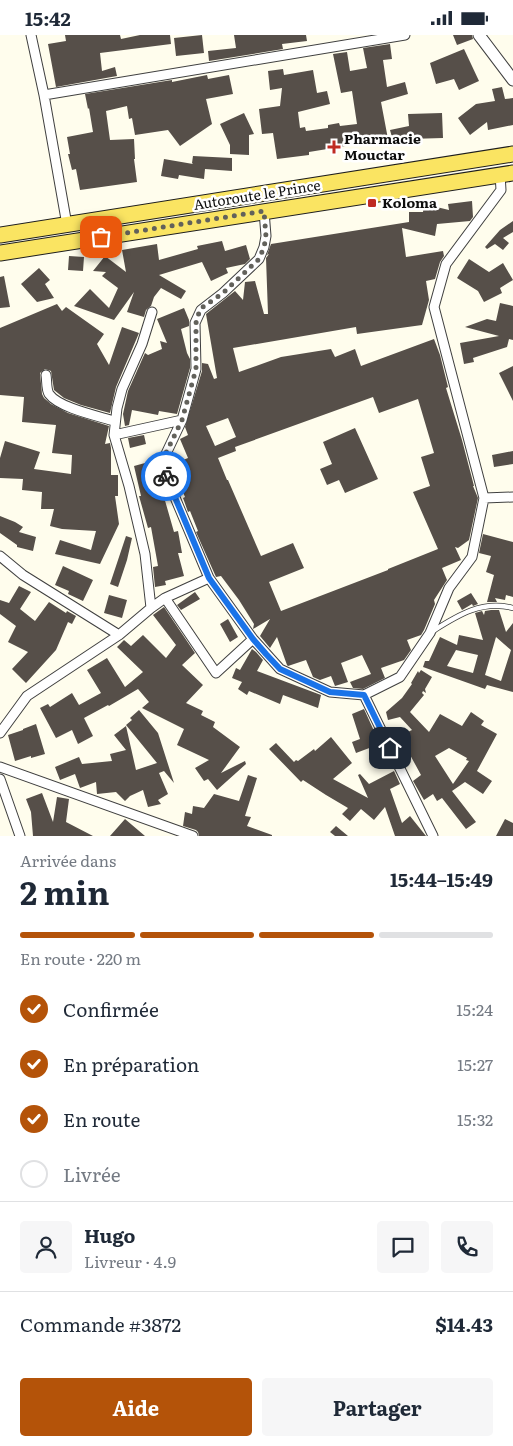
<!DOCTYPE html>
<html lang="fr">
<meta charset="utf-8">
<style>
:root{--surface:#fff;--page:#f6f6f7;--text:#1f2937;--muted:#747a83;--line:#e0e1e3;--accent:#b45309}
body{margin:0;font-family:Literata,serif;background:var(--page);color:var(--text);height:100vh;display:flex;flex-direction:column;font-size:19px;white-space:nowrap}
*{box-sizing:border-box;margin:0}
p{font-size:16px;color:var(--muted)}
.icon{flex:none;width:28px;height:28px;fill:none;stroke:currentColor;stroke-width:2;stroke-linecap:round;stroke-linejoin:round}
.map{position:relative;height:801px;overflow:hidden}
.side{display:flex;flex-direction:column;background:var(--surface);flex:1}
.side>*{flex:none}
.pin{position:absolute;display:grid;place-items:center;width:42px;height:42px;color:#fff;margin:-21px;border-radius:10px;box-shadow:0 2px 8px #0006}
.courier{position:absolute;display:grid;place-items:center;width:50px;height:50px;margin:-25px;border:4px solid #1a73e8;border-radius:50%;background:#fff;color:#222;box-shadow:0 1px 6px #0007}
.headline em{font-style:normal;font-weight:700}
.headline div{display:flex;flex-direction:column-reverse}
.headline{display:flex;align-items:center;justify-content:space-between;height:85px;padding:0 20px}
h1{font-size:32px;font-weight:700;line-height:38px}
.bar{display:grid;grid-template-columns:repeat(4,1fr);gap:8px 5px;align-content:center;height:60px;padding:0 20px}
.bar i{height:6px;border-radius:4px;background:var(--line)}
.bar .on{background:var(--accent)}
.bar p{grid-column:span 4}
.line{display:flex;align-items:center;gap:12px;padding:0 20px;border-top:1px solid var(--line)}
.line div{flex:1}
.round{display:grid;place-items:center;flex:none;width:52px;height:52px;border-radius:5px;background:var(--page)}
ol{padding:0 20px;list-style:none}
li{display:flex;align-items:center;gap:15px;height:55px}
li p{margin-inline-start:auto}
li .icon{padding:5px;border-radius:50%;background:var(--accent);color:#fff;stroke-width:4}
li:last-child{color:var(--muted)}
li i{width:28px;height:28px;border:2px solid var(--line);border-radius:50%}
.cta{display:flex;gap:10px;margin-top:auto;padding:10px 20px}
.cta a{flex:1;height:58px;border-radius:5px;background:var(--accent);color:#fff;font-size:20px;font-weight:700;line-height:58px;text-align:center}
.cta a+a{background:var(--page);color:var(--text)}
.status{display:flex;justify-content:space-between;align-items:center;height:35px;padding:0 25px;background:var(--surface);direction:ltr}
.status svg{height:14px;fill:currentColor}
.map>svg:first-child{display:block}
.building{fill:#564f49;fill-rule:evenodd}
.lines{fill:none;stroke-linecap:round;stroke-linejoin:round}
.service-casing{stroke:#404040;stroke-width:6}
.minor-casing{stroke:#404040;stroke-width:11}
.tertiary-casing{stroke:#404040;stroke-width:13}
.primary-casing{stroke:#1e1e1e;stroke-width:17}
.service{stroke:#fff;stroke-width:4.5}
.minor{stroke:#fff;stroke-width:9}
.tertiary{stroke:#fff;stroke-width:11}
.primary{stroke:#fae462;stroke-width:15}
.done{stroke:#62615b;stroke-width:5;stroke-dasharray:0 9}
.route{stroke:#1a73e8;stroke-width:6}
.poi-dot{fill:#bf2b23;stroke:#fff;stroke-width:2}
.labels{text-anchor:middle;stroke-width:5;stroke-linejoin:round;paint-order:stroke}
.poi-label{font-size:14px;font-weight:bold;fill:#0d0d0d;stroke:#fff;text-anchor:start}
.street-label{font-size:14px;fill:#0d0d0d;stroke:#fff}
</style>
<div class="status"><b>15:42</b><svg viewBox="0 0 49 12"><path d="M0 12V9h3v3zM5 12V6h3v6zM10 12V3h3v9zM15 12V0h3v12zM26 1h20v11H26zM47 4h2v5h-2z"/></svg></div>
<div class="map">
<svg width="513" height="801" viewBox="0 0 513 801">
<rect width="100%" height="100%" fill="#fffded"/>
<path class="building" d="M65,0H120L121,4L140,0H170L171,9L100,18L102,36L115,32L117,41L56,52L48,9L66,6Z
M202,0L204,18L176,21L174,3Z
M234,0H306L307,6L282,9L283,14L209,26L208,16L236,13Z
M453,0H472L473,4L457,10Z
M390,9L392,24L383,25L387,52L405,47L408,59L381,67L388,104L309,117V120L277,124L273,98L262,99L259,74L280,71L282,53L270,55L268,36L283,34L284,40L313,35L317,58L327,56L330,69L298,77L300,93L305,92L306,96L328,93V90L339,88L340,91L357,89L352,56L341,58L333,19L347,17L350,36L367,33L363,13Z
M464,14L479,46L459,55L454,44L436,49L430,28Z
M207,40L208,44L229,40L233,59L206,64L212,89L180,111L168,95L135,100L132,83L129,84L127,71L106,76L110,105L134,104L135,124H134L137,147L80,155L76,134L72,135L68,119H70L67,102L93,97L89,73L88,74L85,59L172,45V47Z
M502,52L505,64L513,63V90L488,95L487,87L470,100L458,83L476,69L495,66L492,54Z
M244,78L254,99L249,100V120L230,119V110L220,89Z
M442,78L443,103L409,104V102L393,106L390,95L409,91L408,79Z
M193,121L232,123V136L205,134L204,144L179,140L178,144L161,141L164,124L193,129L192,128Z
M472,166L473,182L470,186L437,189L435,201L402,193L406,222L443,216L444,221L440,227L435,244L426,246L429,265L422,290L357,299L356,292L233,313L239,337L281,322L331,314L335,322L355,314L361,331L434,304L440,320L448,352L446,353L462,405L474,451H473L478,463L469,505L458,513L455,512L461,525L442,533L447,545L434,565L435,569L424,595L421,600L407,605L411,615L404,625L381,633L385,643L363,654L353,653L350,647L371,639L362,620L341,628L348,647L335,651L331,641L320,645L313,642L306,625L288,631L287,630L277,602L270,613L260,601L270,584L253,594L254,589L239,565L221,541L216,542L196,497L198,496L190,476L188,477L183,463L185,462L171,430L188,423L180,404L188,400L185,392L202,336V328L208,329L214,344L217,343L206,279L235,256L243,265L245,247L255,246L264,279H268L266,223L269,219L267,220L271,209L409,187V177H423L424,169L449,175L448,169ZM373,362L379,378L418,364L434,418L421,422L430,451L413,457L438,514L388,534V535L281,576L269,547L304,533L293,508L261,521L228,445H227L218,423L236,416L235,412ZM228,383L236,402L215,411L206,391Z
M513,186V197L503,203L509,208L503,215L495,209L487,214L485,212L500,195Z
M222,206L225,216L246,210L250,224L245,229L226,233L228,238L211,246L202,227L159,240L186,256L181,264L161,253L154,262L151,271L146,275L144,282L127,277L134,257L114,285L74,271L90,254L109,273L118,253L102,241L106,237L93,236L105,221L126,237L122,215L157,209L159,225L198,214L197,211Z
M69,221L84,222L83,236L68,235Z
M469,224L489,237L503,228L513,245L500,253L502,258L484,267L478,256L457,243Z
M39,233L50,245L45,249L54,263L37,267L21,249Z
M4,241L10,272L0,273V242Z
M500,268L513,271V305L509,304L507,312L473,323L474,327L464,329L460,308L499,301L465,292L487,284L496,286Z
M57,269L62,276L66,272L104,299L97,309L109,330L122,292L139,298L116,352L110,378L81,370L64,363L54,355L51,336L45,334L40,338L42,359L44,363L51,369L68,378L109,391L105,409L110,408L111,413V440H118V461H115L119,489L100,529L55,519L60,505L91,515L96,496L62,494L50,491L54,474H41L42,457L22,455L23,444L0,443V423L5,406L40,417L34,434L71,439L72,420L52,418L56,390L22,387L24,362L0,360V293Z
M184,273L189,285V291L181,294L187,318L190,324V333L177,379L159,376L158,380L132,375L129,390L125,391L123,379L128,356L145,318L148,320L162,314L160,306L167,308L157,284Z
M513,331V366L499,338Z
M355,393L378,444L345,458L339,445L327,450L320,434L332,429L323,407Z
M144,400L146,409L130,413L128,403Z
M513,416V429L494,432L492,420Z
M145,428L152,458L162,455L174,497L178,496L182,518H178L184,541L165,546L166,550L155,552L153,532L158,531L151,492L148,493L139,461H141L134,431Z
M0,481L15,487L23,492L19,497L36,502L33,516L17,512V510L0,498Z
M483,499L513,507V562L506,560L505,565L495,563L497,567H487L494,540L486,537L491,521L479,518Z
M126,501L132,503L127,525L118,552L110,549Z
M63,531L93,545L83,566L68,559L69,556L55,550Z
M19,551L31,557L20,574L35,586L49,567L66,578L67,576L76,581L72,589L68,587L56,615L26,648L12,634L28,617L8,607L16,591L0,579V565L9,568Z
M195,557L200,564L181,575L177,570Z
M471,558L478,569L473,571L472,569L462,575L457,566Z
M109,560L127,565L122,583L104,578Z
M164,572L195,618L182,630L203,650L186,668L203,676L201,680L215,687L213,692L240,712L221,738L245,726L246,729L217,755L208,744L204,746L195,733L209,725L177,710L184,694L142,673L149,667L138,654L109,671L108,670L84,683L93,701L78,709L72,695L56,703L40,673L48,669L50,672L72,658L79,670L101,658L87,635L107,623L125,652L143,637L117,612L124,605L131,611L143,600L166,623L176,610L153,580Z
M491,575H499L506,597L513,588V657L487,650L485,654L423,632L425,626H429L440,602L457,610L459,600L483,605L475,578L482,576L484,580L485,576ZM496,602L511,615L501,646L485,640ZM456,615L478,620L473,638L447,631Z
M228,584L238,602L230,607L220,589Z
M252,614L256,617L263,625L257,636L321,660L318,673L283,660L280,669L249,656L247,660L238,654L242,647L232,643L236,633L240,635Z
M421,635L432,642L425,654L426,658L423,656L422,658L424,660L410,677L429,697L440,679L462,691L471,677L484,686L481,690L497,699L477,736L492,746L483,759L465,747L452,756L476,787L466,794L442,763L437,766L433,759L424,765L413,746L421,740L409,718L407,719L399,701L412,695L400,682L388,685L386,677L402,663L412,649L411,648L418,636L419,638ZM449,713L467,723L466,725L469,726L453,749L435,721Z
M364,674L380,709L356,718L352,707L360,704L352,679Z
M139,675L158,698L174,748L164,736L159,738L168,759L158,765L161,769L148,772L143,755L130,761L125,766L116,757L97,759L96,747L80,753L75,739L60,745L55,732L79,722L82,729L112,726L110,719L126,715L114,700L126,691L136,735L157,728L126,690L132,685L130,683Z
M36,689L45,719L31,723V721L15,726L8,700L23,695V694Z
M331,702L352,728L333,744L368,763L358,740L360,739L369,749L394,736L400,749L390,754L402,788L410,781L426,801H395L385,772L374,785L361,774L350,786L342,779L348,773L326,760L303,745L301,747L269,714L276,708L294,727L296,725L298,726L314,714L315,716Z
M248,740L257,743L245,781L251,782L247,791L272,800V801H199L198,797L196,795L183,791L185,777L192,779L193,771L204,773L214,759L239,766Z
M42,758L53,787L57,762L69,764L66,787L93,801H33L31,777L26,764Z
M125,784L145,801H110Z
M505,784L513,788V801H496Z
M336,791L348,801H335L330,797Z"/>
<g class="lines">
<defs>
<path id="service" d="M433,596C458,580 482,565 513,573"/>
<path id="minor" d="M31,0L44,60L67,190
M44,60L405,0
M46,340C47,345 46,354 49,359C59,373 98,381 114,386
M114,400L182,385
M484,463L513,462
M0,521L23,540L119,600
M209,543L253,604L280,634L330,657L364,660L400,642L430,598L449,553L472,522L484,463L434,272L446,229L501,155L500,139
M165,563L216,638L253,604
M151,573L145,519L129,451L114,400L117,373L122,354L142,309L152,277
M364,660L433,801
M0,698L27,661L119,600L151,573L165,563L209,543L163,434L164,423L182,385L196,334L195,288L201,275L223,258L259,224L264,212L266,201L264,176
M0,732L193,801
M0,744L20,801"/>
<path id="tertiary" d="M479,0L513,45"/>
<path id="primary" d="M0,200L513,119
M0,218L513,138"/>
</defs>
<use href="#service" class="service-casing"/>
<use href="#minor" class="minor-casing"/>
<use href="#tertiary" class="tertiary-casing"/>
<use href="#primary" class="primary-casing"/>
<use href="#service" class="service"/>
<use href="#minor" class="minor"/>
<use href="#tertiary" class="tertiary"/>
<use href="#primary" class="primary"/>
</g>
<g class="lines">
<path class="done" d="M101,202L264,176L266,202L264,212L259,224L223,258L200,274L196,288V334L182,385L164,422L163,434L166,441"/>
<path class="route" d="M166,441L209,543L253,604L266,619L280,634L330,657L364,660L390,713"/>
</g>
<g class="poi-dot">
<path d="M331.5 104.5h5v5h5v5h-5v5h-5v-5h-5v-5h5z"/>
<rect x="367" y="163" width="10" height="10" rx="2.5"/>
</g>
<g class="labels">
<g class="poi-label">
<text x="344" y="109">Pharmacie<tspan x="344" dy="16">Mouctar</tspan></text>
<text x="382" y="173">Koloma</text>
</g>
<g class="street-label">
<text transform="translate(257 160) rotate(-9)" y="5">Autoroute le Prince</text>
</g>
</g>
</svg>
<div class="pin" style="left:101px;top:202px;background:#ea580c"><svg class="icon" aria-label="bag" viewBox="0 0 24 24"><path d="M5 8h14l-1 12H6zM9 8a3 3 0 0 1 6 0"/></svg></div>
<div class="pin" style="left:390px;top:713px;background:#1f2937"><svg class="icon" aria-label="home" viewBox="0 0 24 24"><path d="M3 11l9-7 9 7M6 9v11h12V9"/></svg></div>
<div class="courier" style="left:166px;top:441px"><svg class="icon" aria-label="bike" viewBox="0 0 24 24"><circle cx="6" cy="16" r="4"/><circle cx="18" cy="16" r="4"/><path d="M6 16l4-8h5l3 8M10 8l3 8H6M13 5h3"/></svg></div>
</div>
<section class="side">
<div class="headline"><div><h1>2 min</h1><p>Arrivée dans</p></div><em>15:44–15:49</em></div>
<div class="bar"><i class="on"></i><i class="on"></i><i class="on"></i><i></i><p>En route · 220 m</p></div>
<ol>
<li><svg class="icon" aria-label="check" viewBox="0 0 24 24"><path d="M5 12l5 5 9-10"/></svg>Confirmée<p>15:24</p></li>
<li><svg class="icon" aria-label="check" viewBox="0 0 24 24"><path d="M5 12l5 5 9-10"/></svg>En préparation<p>15:27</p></li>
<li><svg class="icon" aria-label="check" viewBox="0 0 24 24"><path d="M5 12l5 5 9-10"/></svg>En route<p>15:32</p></li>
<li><i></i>Livrée</li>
</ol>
<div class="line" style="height:90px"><a class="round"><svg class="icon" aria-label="person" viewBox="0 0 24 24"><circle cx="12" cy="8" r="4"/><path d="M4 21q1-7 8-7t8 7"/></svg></a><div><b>Hugo</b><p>Livreur · 4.9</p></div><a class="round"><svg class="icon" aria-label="chat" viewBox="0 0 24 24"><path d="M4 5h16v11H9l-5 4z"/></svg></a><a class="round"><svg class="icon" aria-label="phone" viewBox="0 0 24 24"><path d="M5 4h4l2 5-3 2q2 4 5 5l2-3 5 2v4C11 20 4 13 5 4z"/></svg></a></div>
<div class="line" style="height:65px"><div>Commande #3872</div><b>$14.43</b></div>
<div class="cta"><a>Aide</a><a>Partager</a></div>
</section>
